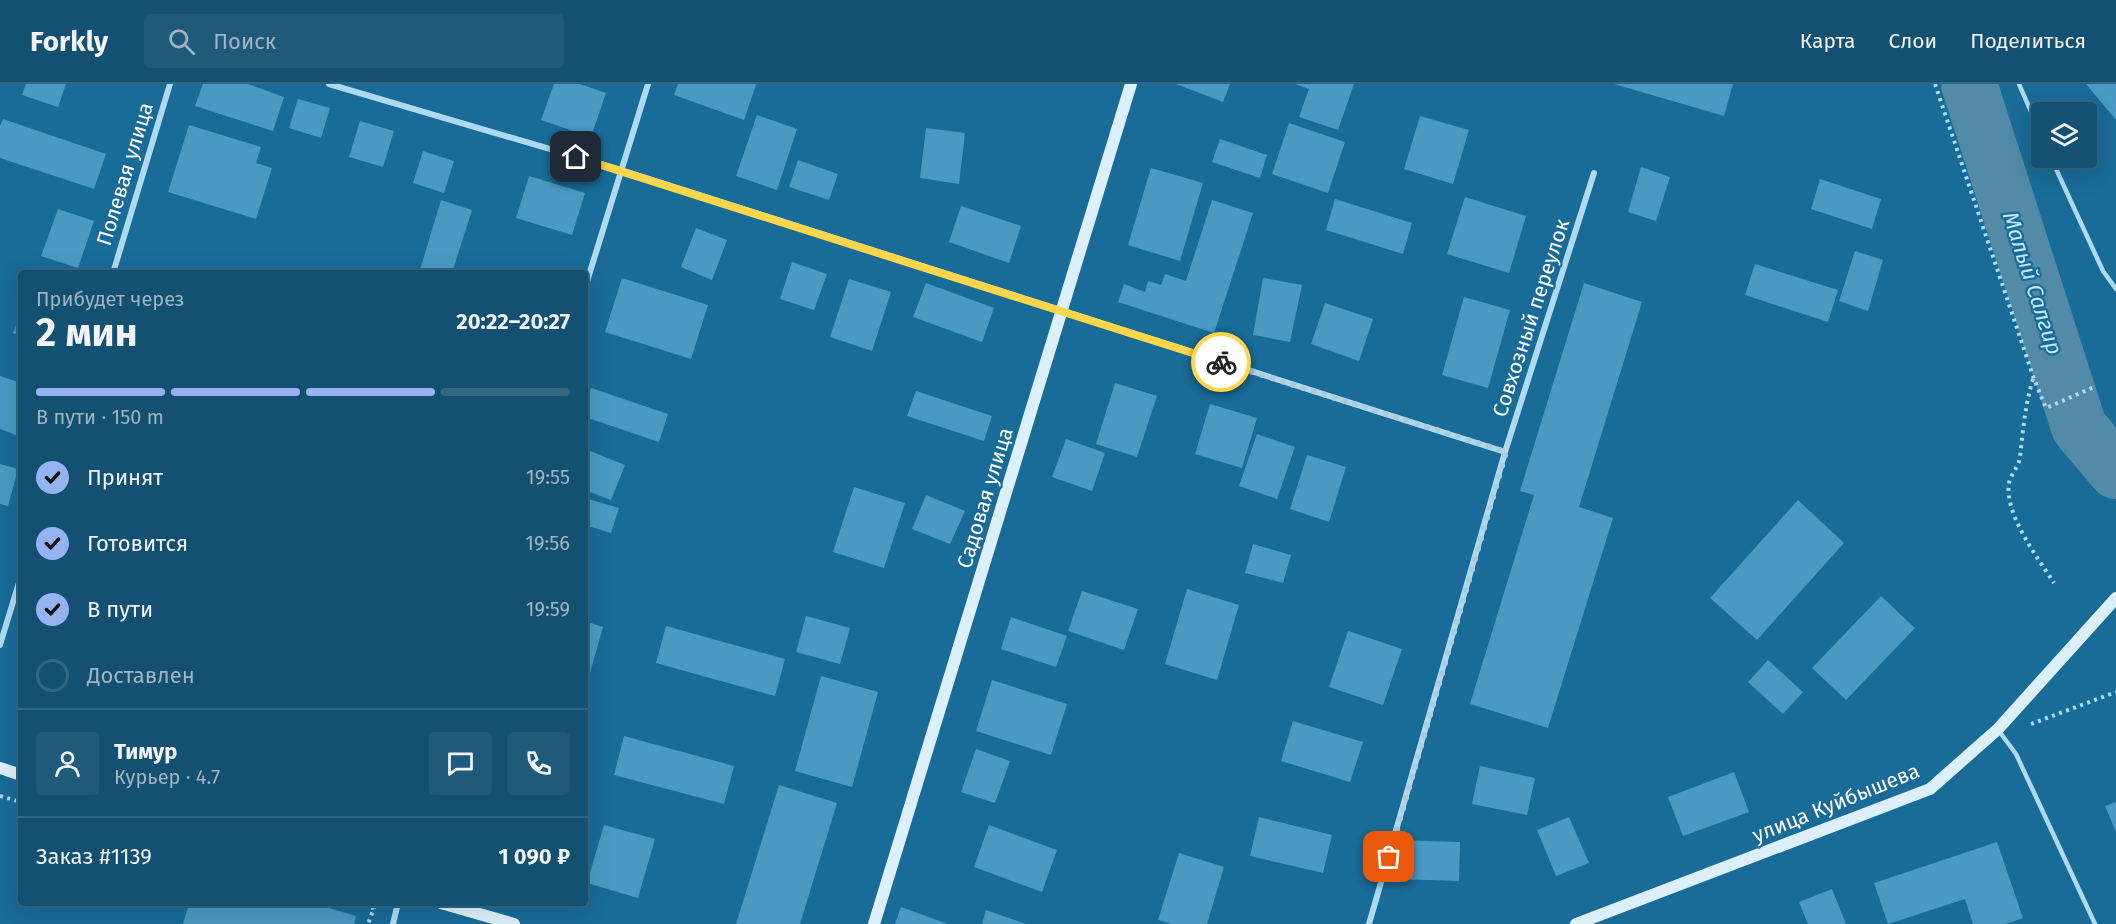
<!DOCTYPE html>
<html lang="ru">
<meta charset="utf-8">
<style>
:root{--surface:#135072;--page:#205a7a;--text:#f1f3f6;--muted:#9db5c4;--line:#326784;--accent:#95b2f1}
body{margin:0;font-family:"Fira Sans",sans-serif;background:var(--page);color:var(--text);height:100vh;display:flex;flex-direction:column;font-size:22px;white-space:nowrap}
*{box-sizing:border-box;margin:0}
p{font-size:20px;color:var(--muted)}
.icon{flex:none;width:33px;height:33px;fill:none;stroke:currentColor;stroke-width:2;stroke-linecap:round;stroke-linejoin:round}
.map{position:relative;flex:1;overflow:hidden}
.drawer{position:absolute;left:18px;top:186px;width:570px;height:636px;display:flex;flex-direction:column;background:var(--surface);border-radius:6px;box-shadow:0 6px 24px #0002,0 0 0 2px var(--line)}
.drawer>*{flex:none}
.controls{position:absolute;left:2031px;top:18px;display:grid;gap:12px}
.controls a{display:grid;place-items:center;width:66px;height:66px;border-radius:6px;background:var(--surface);box-shadow:0 6px 24px #0002,0 0 0 2px var(--line);font-size:30px}
.pin{position:absolute;display:grid;place-items:center;width:51px;height:51px;color:#fff;margin:-26px;border-radius:12px;box-shadow:0 3px 9px #0006}
.courier{position:absolute;display:grid;place-items:center;width:60px;height:60px;margin:-30px;border:4px solid #ffd54a;border-radius:50%;background:#fff;color:#222;box-shadow:0 2px 8px #0007}
.headline em{font-style:normal;font-weight:700}
.headline div{display:flex;flex-direction:column-reverse}
.headline{display:flex;align-items:center;justify-content:space-between;height:102px;padding:0 18px}
h1{font-size:39px;font-weight:700;line-height:45px}
.bar{display:grid;grid-template-columns:repeat(4,1fr);gap:9px 6px;align-content:center;height:72px;padding:0 18px}
.bar i{height:8px;border-radius:4px;background:var(--line)}
.bar .on{background:var(--accent)}
.bar p{grid-column:span 4}
.line{display:flex;align-items:center;gap:15px;padding:0 18px;border-top:2px solid var(--line)}
.line div{flex:1}
.round{display:grid;place-items:center;flex:none;width:63px;height:63px;border-radius:6px;background:var(--page)}
ol{padding:0 18px;list-style:none}
li{display:flex;align-items:center;gap:18px;height:66px}
li p{margin-inline-start:auto}
li .icon{padding:6px;border-radius:50%;background:var(--accent);color:#111;stroke-width:4}
li:last-child{color:var(--muted)}
li i{width:33px;height:33px;border:3px solid var(--line);border-radius:50%}
header{display:flex;align-items:center;gap:36px;box-sizing:border-box;height:84px;padding:0 30px;background:var(--surface);border-bottom:2px solid var(--line)}
header strong{font-size:28px}
nav{display:flex;gap:33px;margin-inline-start:auto;font-size:21px}
.search{width:420px;height:54px;background:var(--page);display:flex;align-items:center;gap:15px;box-sizing:border-box;padding:0 21px;border-radius:6px;color:var(--muted);font-size:22px}
.map>svg:first-child{display:block}
.lines{fill:none;stroke-linecap:round;stroke-linejoin:round}
.river{stroke:#528aa7;stroke-width:56}
.building{fill:#4a99c2}
.path{stroke:#addaf1;stroke-width:4;stroke-dasharray:3 4.5;stroke-linecap:butt}
.service{stroke:#addaf1;stroke-width:4.5}
.minor{stroke:#addaf1;stroke-width:6}
.secondary{stroke:#dcf0fc;stroke-width:12}
.done{stroke:#aecbdb;stroke-width:6;stroke-dasharray:0 10.8}
.route{stroke:#ffd54a;stroke-width:8}
.labels{text-anchor:middle;stroke-width:4.5;stroke-linejoin:round;paint-order:stroke}
.street-label{font-size:21px;fill:#fff;stroke:#196b98}
.water-label{font-size:22px;font-style:italic;fill:#c8e9f9;stroke:#196b98}
</style>
<header>
<strong>Forkly</strong>
<div class="search"><svg class="icon" aria-label="search" viewBox="0 0 24 24"><circle cx="10" cy="10" r="6"/><path d="M15 15l6 6"/></svg>Поиск</div>
<nav><a>Карта</a><a>Слои</a><a>Поделиться</a></nav>
</header>
<div class="map">
<svg width="2116" height="840" viewBox="0 0 2116 840">
<rect width="100%" height="100%" fill="#196b98"/>
<g class="lines">
<path class="river" d="M1969,0L2079,343L2116,387"/>
</g>
<path class="building" d="M26,0H66L58,23L22,11Z
M203,0H248L284,13L273,47L195,22Z
M554,0H580L606,9L591,53L541,36Z
M678,0H755L756,1L744,36L674,11Z
M1176,0H1230L1223,18Z
M1295,0H1354L1338,46L1299,33L1309,5Z
M1614,0H1733L1724,32Z
M2086,0H2116V36Z
M298,15L330,24L321,54L289,44Z
M757,31L797,45L777,106L736,92Z
M1420,32L1469,46L1453,100L1404,85Z
M3,35L106,70L94,105L0,74V42Z
M360,37L394,47L383,83L349,73Z
M1289,39L1345,58L1328,109L1272,90Z
M189,41L261,63L256,79L272,84L256,135L168,108Z
M926,44L965,49L959,100L920,94Z
M1220,55L1267,71L1260,94L1212,78Z
M423,67L454,77L444,109L413,99Z
M798,76L838,90L829,116L789,103Z
M1641,83L1670,93L1656,137L1628,128Z
M1151,84L1203,99L1180,177L1128,161Z
M529,92L585,109L572,151L516,134Z
M1820,95L1881,115L1872,145L1811,125Z
M1465,113L1526,132L1509,189L1447,170Z
M1335,115L1412,139L1403,170L1326,146Z
M441,116L472,126L452,189H419Z
M1212,116L1253,129L1214,249L1118,218L1124,200L1145,208L1148,197L1161,201L1165,190L1186,197Z
M961,122L1021,142L1009,179L949,158Z
M58,125L94,137L78,184L41,172Z
M696,144L727,156L712,196L681,183Z
M1855,167L1883,176L1868,227L1839,217Z
M792,178L827,190L814,226L780,215Z
M1755,180L1838,206L1828,238L1745,211Z
M622,194L708,221L691,275L605,248Z
M1263,194L1302,201L1290,258L1253,251Z
M849,195L891,208L872,267L830,253Z
M926,199L994,224L982,258L913,233Z
M1584,199L1642,218L1579,423L1613,434L1548,644L1470,620L1534,411L1520,407Z
M1464,213L1510,226L1488,304L1442,291Z
M1325,219L1373,235L1359,277L1311,260Z
M21,227V252L13,249Z
M0,292L21,299V353L0,345Z
M1115,299L1157,312L1137,373L1096,360Z
M591,304L668,330L659,358L585,333V320Z
M916,307L992,332L984,357L907,332Z
M1210,320L1257,334L1242,384L1195,370Z
M1257,350L1295,363L1277,415L1239,402Z
M1066,355L1105,369L1092,407L1052,393Z
M585,365L625,381L611,416L585,406Z
M1307,371L1346,383L1329,438L1290,425Z
M0,380L18,385L8,422L0,420Z
M854,403L905,419L884,484L833,468Z
M926,411L965,427L950,460L912,445Z
M585,414L619,424L611,449L585,441Z
M1798,416L1844,459L1757,556L1710,514Z
M1253,460L1291,471L1283,499L1245,489Z
M1187,505L1239,521L1217,596L1165,580Z
M1082,507L1138,525L1124,566L1068,547Z
M1881,512L1915,544L1846,616L1812,584Z
M806,532L850,544L840,580L796,568Z
M1011,533L1067,552L1056,583L1001,565Z
M585,537L603,543L586,603H585Z
M666,542L785,575L775,612L656,579Z
M1348,547L1402,565L1383,621L1329,603Z
M1768,576L1803,608L1783,630L1748,598Z
M821,592L878,608L852,703L795,687Z
M992,596L1067,620L1051,671L976,647Z
M1293,637L1363,658L1350,698L1281,677Z
M624,652L734,682L724,720L614,691Z
M976,665L1010,677L995,719L961,708Z
M1480,682L1535,694L1527,731L1472,720Z
M1734,688L1749,728L1683,752L1668,713Z
M779,701L837,719L800,840H736Z
M2116,718V748L2105,722Z
M1259,733L1332,751L1323,789L1250,772Z
M1569,733L1589,779L1556,792L1537,746Z
M604,741L655,755L638,814L587,799Z
M989,741L1057,766L1042,808L974,783Z
M1398,756L1460,758L1459,797L1397,795Z
M1997,758L2023,834L2006,840H1973L1965,815L1888,840L1874,799Z
M1179,769L1224,783L1207,840H1172L1158,836Z
M1832,805L1846,840H1808L1799,818Z
M189,819H312L356,832L354,840H183Z
M901,823L948,840H895Z
M986,826L1026,840H982Z"/>
<g class="lines">
<path class="path" d="M1935,0L2034,295L2046,324L2094,303
M2033,295C2025,321 2023,346 2020,373C2019,382 2011,390 2009,399C2004,430 2038,474 2054,499
M2031,640L2116,608
M0,712L21,718
M357,819L374,824L368,840"/>
<path class="service" d="M2019,0L2042,53
M2051,74L2103,187L2116,205
M1999,647L2016,670L2095,840"/>
<path class="minor" d="M329,0L621,86L1505,368
M113,189L170,0
M585,204L648,0
M0,561L21,492
M393,840L398,819
M1369,840L1505,368L1594,89"/>
<path class="secondary" d="M0,684L21,691
M441,819L514,840
M874,840L1131,0
M1576,840L1930,705L1998,645L2116,514"/>
</g>
<g class="lines">
<path class="done" d="M1221,278L1506,368L1389,773"/>
<path class="route" d="M576,73L1221,278"/>
</g>
<g class="labels">
<g class="street-label">
<text transform="translate(125 90) rotate(-73)" y="7">Полевая улица</text>
<text transform="translate(1531 234) rotate(-72)" y="7">Совхозный переулок</text>
<text transform="translate(985 414) rotate(-73)" y="7">Садовая улица</text>
<text transform="translate(1836 719) rotate(-22)" y="7">улица Куйбышева</text>
</g>
<g class="water-label">
<text transform="translate(2033 199) rotate(72)" y="8">Малый Салгир</text>
</g>
</g>
</svg>
<div class="controls">
<a><svg class="icon" aria-label="layers" viewBox="0 0 24 24"><path d="M12 4l9 5-9 5-9-5zM3 14l9 5 9-5"/></svg></a>
</div>
<div class="pin" style="left:1389px;top:773px;background:#ea580c"><svg class="icon" aria-label="bag" viewBox="0 0 24 24"><path d="M5 8h14l-1 12H6zM9 8a3 3 0 0 1 6 0"/></svg></div>
<div class="pin" style="left:576px;top:73px;background:#1f2937"><svg class="icon" aria-label="home" viewBox="0 0 24 24"><path d="M3 11l9-7 9 7M6 9v11h12V9"/></svg></div>
<div class="courier" style="left:1221px;top:278px"><svg class="icon" aria-label="bike" viewBox="0 0 24 24"><circle cx="6" cy="16" r="4"/><circle cx="18" cy="16" r="4"/><path d="M6 16l4-8h5l3 8M10 8l3 8H6M13 5h3"/></svg></div>
<section class="drawer">
<div class="headline"><div><h1>2 мин</h1><p>Прибудет через</p></div><em>20:22–20:27</em></div>
<div class="bar"><i class="on"></i><i class="on"></i><i class="on"></i><i></i><p>В пути · 150 m</p></div>
<ol>
<li><svg class="icon" aria-label="check" viewBox="0 0 24 24"><path d="M5 12l5 5 9-10"/></svg>Принят<p>19:55</p></li>
<li><svg class="icon" aria-label="check" viewBox="0 0 24 24"><path d="M5 12l5 5 9-10"/></svg>Готовится<p>19:56</p></li>
<li><svg class="icon" aria-label="check" viewBox="0 0 24 24"><path d="M5 12l5 5 9-10"/></svg>В пути<p>19:59</p></li>
<li><i></i>Доставлен</li>
</ol>
<div class="line" style="height:108px"><a class="round"><svg class="icon" aria-label="person" viewBox="0 0 24 24"><circle cx="12" cy="8" r="4"/><path d="M4 21q1-7 8-7t8 7"/></svg></a><div><b>Тимур</b><p>Курьер · 4.7</p></div><a class="round"><svg class="icon" aria-label="chat" viewBox="0 0 24 24"><path d="M4 5h16v11H9l-5 4z"/></svg></a><a class="round"><svg class="icon" aria-label="phone" viewBox="0 0 24 24"><path d="M5 4h4l2 5-3 2q2 4 5 5l2-3 5 2v4C11 20 4 13 5 4z"/></svg></a></div>
<div class="line" style="height:78px"><div>Заказ #1139</div><b>1 090 ₽</b></div>
</section>
</div>
